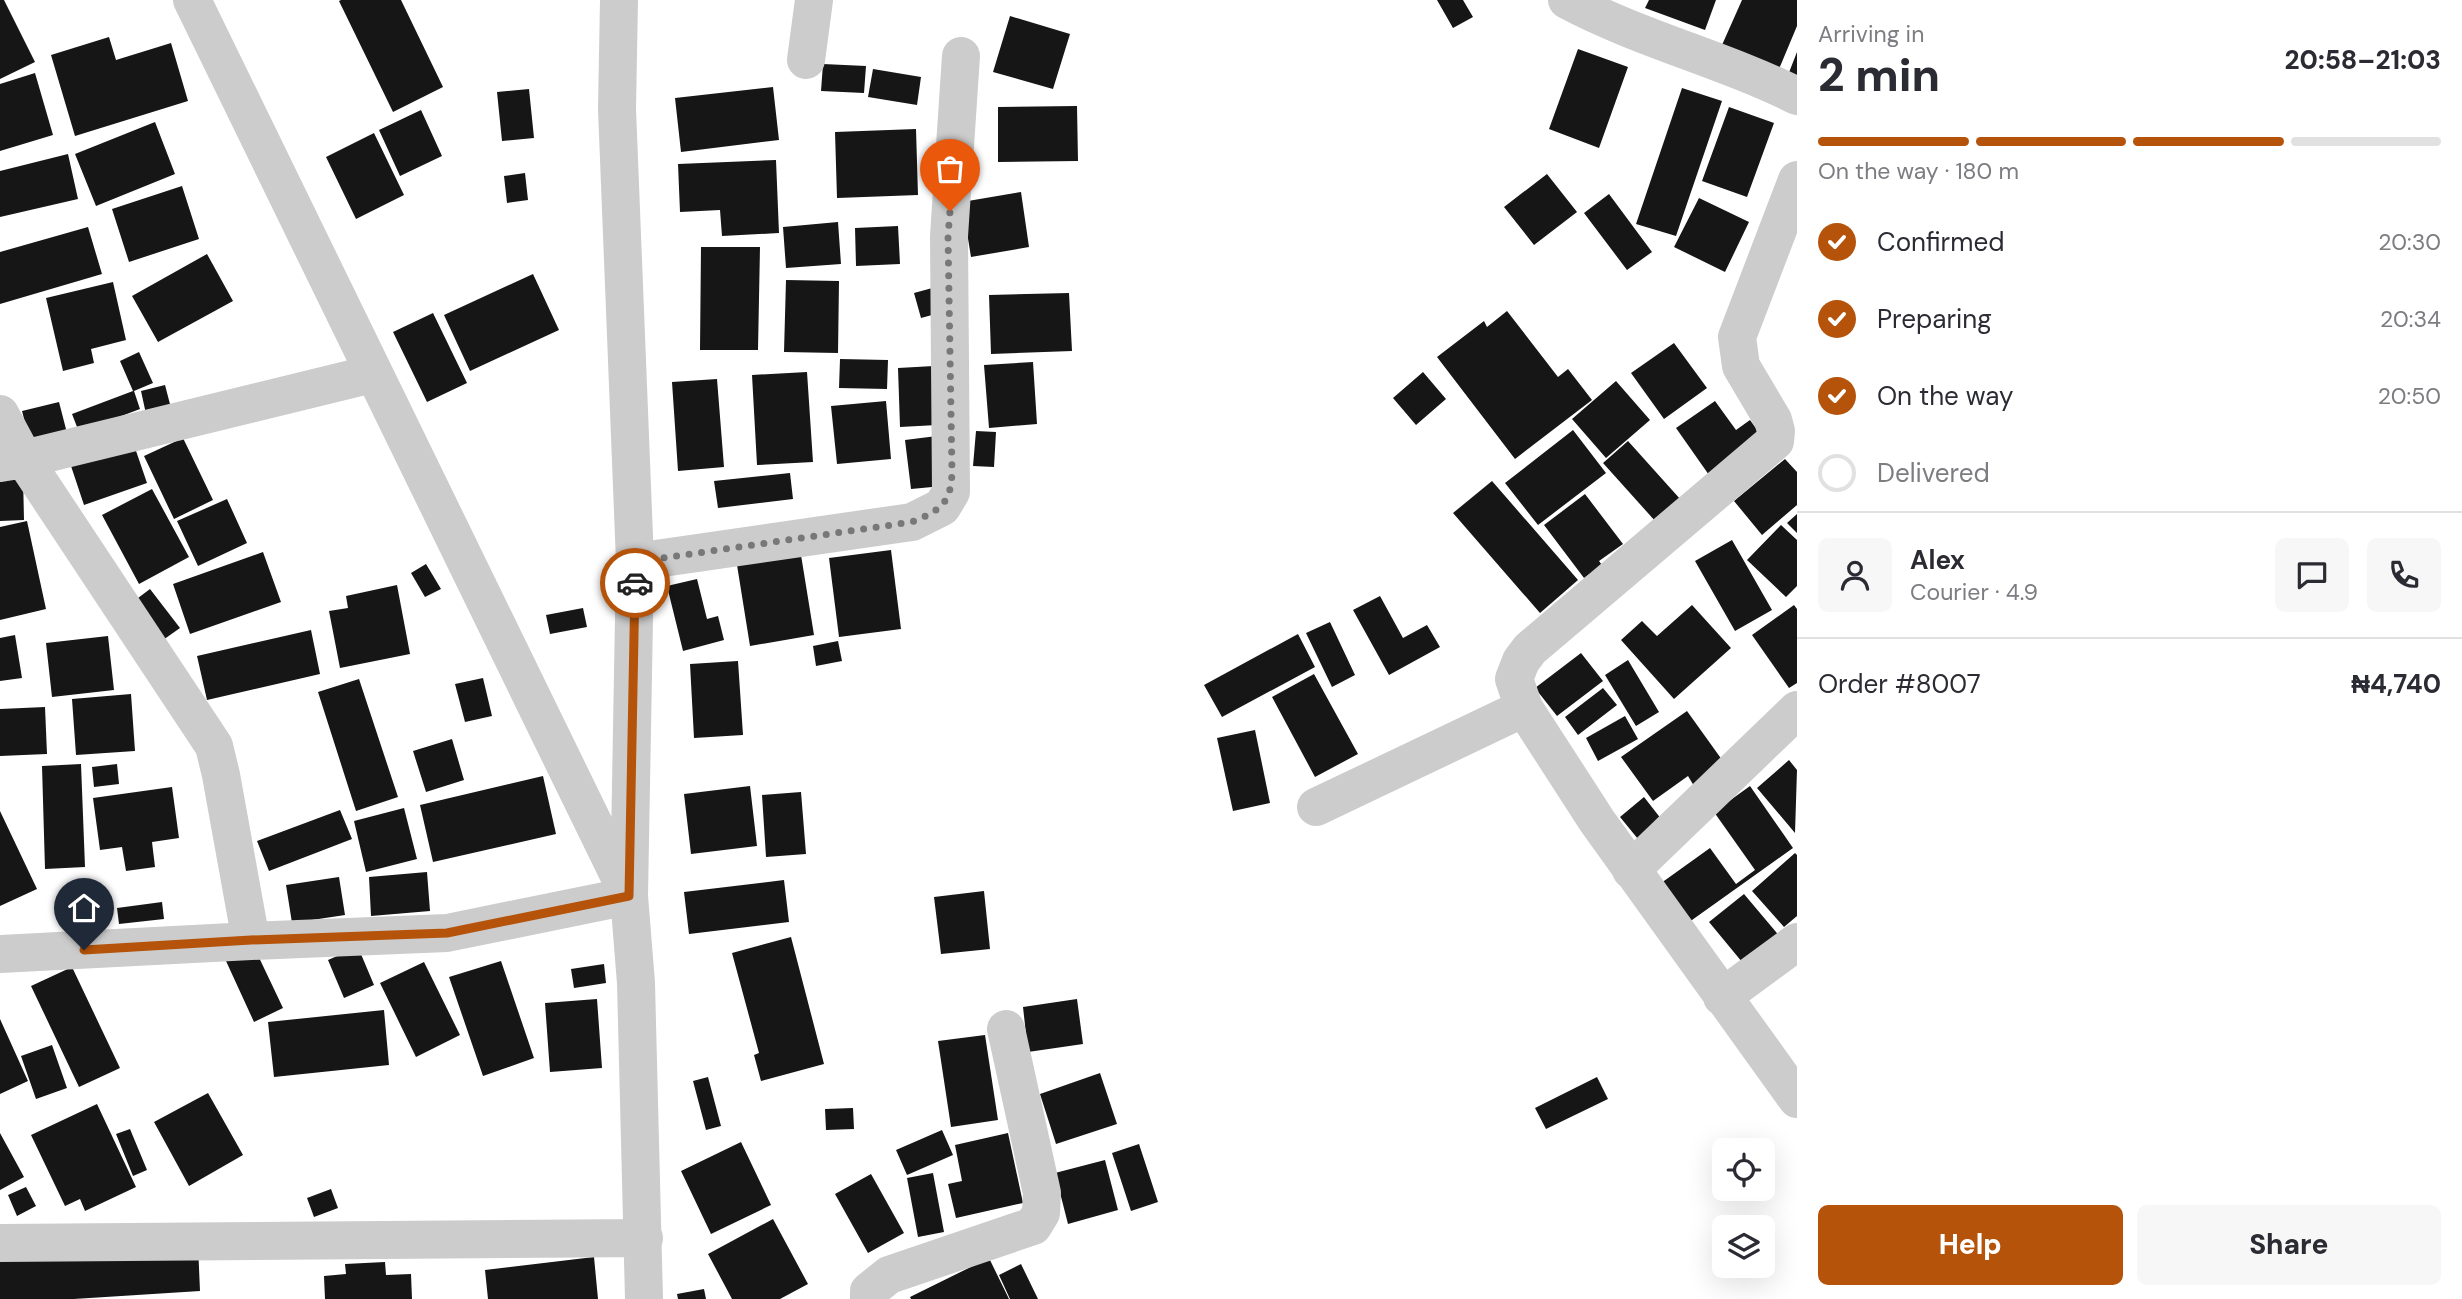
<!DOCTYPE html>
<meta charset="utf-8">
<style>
:root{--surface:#fff;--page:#f7f7f7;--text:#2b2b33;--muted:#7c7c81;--line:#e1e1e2;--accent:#b45309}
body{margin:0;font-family:"DM Sans",sans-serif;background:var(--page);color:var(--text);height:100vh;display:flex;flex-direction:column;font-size:26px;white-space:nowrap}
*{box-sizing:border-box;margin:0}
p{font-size:23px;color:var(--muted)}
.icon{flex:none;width:38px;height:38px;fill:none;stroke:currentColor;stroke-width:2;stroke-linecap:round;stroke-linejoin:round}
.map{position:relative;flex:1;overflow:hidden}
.sheet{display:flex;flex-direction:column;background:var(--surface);width:665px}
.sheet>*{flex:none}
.buttons{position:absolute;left:1712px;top:1138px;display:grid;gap:14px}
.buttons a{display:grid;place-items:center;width:63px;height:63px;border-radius:10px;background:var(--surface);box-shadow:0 7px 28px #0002;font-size:35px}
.pin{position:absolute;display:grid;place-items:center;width:60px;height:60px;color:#fff;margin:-72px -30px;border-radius:50% 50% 50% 0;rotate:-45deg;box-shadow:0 0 7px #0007}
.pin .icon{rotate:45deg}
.courier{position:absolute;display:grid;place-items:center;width:70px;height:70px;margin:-35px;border:5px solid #b45309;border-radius:50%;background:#fff;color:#222;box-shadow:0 2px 9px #0007}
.headline em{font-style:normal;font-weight:800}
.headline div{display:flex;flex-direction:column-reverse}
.headline{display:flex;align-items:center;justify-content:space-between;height:119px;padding:0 21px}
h1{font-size:46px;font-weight:800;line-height:52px}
.bar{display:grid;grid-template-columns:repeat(4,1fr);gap:10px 7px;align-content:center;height:84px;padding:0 21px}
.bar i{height:9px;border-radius:5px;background:var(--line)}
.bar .current{background:var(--accent)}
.bar p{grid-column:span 4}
.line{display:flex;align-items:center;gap:18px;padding:0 21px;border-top:2px solid var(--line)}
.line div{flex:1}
.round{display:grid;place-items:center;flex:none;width:74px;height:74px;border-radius:10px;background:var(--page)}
ol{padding:0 21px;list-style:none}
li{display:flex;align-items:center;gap:21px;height:77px}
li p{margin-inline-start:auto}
li .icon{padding:7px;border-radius:50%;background:var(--accent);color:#fff;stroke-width:4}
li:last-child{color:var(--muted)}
li i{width:38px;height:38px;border:4px solid var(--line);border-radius:50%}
.action{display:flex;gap:14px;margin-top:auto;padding:14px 21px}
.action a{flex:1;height:80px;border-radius:10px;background:var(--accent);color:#fff;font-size:28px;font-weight:800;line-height:80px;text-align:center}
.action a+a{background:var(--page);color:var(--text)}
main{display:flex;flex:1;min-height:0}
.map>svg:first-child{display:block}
.building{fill:#161616}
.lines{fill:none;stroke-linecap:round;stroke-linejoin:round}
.minor{stroke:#ccc;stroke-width:38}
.done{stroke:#787878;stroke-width:7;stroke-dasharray:0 12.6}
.route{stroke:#b45309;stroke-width:9}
</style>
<main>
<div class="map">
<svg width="1797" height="1299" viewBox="0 0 1797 1299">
<rect width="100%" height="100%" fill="#fff"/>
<path class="building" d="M0,0H4L35,62L0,79Z
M341,0H401L443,87L393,112L339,1Z
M1437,0H1463L1473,17L1453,28Z
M1649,0H1716L1705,30L1645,8Z
M1742,0H1797V26L1779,69L1722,45Z
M1010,16L1070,34L1053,89L993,72Z
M109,37L116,60L171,43L188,101L75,136L51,55Z
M1578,49L1628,67L1599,148L1549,129Z
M1797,52V78L1788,75Z
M823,64L866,66L864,93L821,91Z
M873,69L921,77L917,105L868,97Z
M35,73L53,135L0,151V84Z
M773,87L779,140L681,152L675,98Z
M1682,88L1722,101L1676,236L1636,224Z
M529,89L534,138L502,141L497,92Z
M1077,106L1078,161L998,162V107Z
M1729,107L1774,123L1747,197L1702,181Z
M421,110L442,156L400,176L379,130Z
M155,122L175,174L96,206L75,154Z
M916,129L918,195L837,198L835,132Z
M374,133L404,195L356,219L326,157Z
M68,154L78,199L0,217V171Z
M776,160L779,233L722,236L720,210L680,212L678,164Z
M525,173L528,200L507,203L504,176Z
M1547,174L1577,212L1534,245L1504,207Z
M182,186L199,239L129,262L112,209Z
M1021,192L1029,247L971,257L962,202Z
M1609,194L1652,252L1627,270L1584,213Z
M1699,198L1749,222L1725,272L1674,247Z
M838,222L841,264L786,268L783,227Z
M898,226L900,264L856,266L855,228Z
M88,227L102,274L0,304V252Z
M701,247H760L758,350H700Z
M207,254L233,301L158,342L132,296Z
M533,274L559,330L470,371L444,315Z
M786,280L839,281L838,353L784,352Z
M113,282L126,340L91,349L94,363L63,371L46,298Z
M936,287L943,312L921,318L914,293Z
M1069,293L1072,351L991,354L989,295Z
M1507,311L1558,377L1568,369L1592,400L1515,459L1437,357L1484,321L1487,327Z
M433,313L467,383L427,402L393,332Z
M1674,343L1707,388L1664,419L1631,373Z
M139,352L153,383L134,391L140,409L79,432L72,414L133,391L120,361Z
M840,359L888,360L887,389L839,388Z
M1033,362L1037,424L989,428L984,365Z
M934,366L937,425L900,427L898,368Z
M807,372L813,462L757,465L752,375Z
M1423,372L1446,399L1416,425L1393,398Z
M717,379L724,467L678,471L672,382Z
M1616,381L1650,420L1606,458L1572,419Z
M165,385L171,408L146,414L141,391Z
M886,401L891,459L837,464L831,406Z
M1715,401L1736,430L1750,420L1763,438L1709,475L1676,428Z
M59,402L67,433L30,442L22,411Z
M1573,430L1606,473L1538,525L1505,483Z
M976,431L996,432L994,467L973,466Z
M937,436L943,486L911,489L905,440Z
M183,438L213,500L174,519L144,456Z
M1628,441L1681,500L1656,522L1603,463Z
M134,445L147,483L84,505L71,466Z
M1785,459L1797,472V505L1762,535L1734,501Z
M790,473L793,499L718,508L714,481Z
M23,475L24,520L0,521V476Z
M1492,481L1578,580L1540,613L1453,513Z
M152,489L189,557L139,584L102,515Z
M1585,494L1623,544L1599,561L1602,565L1584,578L1544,525Z
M227,499L247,543L198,566L177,521Z
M1797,514V533L1787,523Z
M27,521L46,609L0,620V527Z
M1781,525L1797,540V586L1786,597L1747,560Z
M1732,540L1772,610L1735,631L1695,561Z
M891,550L901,629L839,637L829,558Z
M263,552L281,602L190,634L173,584Z
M801,555L814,635L750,646L737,565Z
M426,564L441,589L425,597L411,573Z
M697,579L707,619L718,616L724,640L683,651L667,586Z
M397,585L410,654L340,668L329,611L348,608L346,596Z
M150,589L180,628L163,640L134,601Z
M1380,596L1403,638L1427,625L1440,647L1389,675L1353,610Z
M1692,605L1731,648L1674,699L1621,640L1642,621L1657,636Z
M1794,605L1797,609V683L1789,688L1752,635Z
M583,608L587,627L550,634L546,615Z
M1330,622L1355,675L1332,687L1306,633Z
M311,630L320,674L207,700L197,656Z
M1298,634L1315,667L1222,717L1204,685Z
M15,635L22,678L0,681V638Z
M108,636L114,690L52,697L46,643Z
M838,641L842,661L816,666L813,646Z
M1581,653L1603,681L1557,716L1535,688Z
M1628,660L1659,712L1636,726L1605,675Z
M738,661L743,735L694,738L690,664Z
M1314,674L1358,754L1315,777L1272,697Z
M483,678L492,716L465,722L455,684Z
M359,679L398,797L356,811L318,692Z
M1603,688L1617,705L1578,735L1565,717Z
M131,694L135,751L76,755L72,699Z
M45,707L47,754L0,756V709Z
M1687,711L1725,764L1694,786L1688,776L1653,801L1621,757Z
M1625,716L1638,739L1598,761L1586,738Z
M1255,730L1270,803L1233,811L1217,738Z
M452,739L464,780L426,792L413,751Z
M1789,760L1797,770L1795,833L1757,788Z
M81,764L85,867L45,869L42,766Z
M117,764L119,784L94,787L92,767Z
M543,776L556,834L433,862L420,805Z
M750,786L757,846L691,854L684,794Z
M1750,786L1793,848L1685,925L1657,886L1710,848L1736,884L1755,870L1714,812Z
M172,787L179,838L152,842L155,867L126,871L122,847L100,850L93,798Z
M801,792L806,854L766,857L762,795Z
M1644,797L1662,820L1638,839L1620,817Z
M404,808L417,859L366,872L354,821Z
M340,810L352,839L269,871L257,841Z
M0,811L37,889L0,906Z
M1795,853L1797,855V916L1784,927L1752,891Z
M427,872L430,911L371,916L369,877Z
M339,877L345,915L292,923L286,885Z
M784,880L789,922L689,934L684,892Z
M984,891L990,949L941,954L934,897Z
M1744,894L1782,939L1747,968L1709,922Z
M162,902L164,919L119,924L117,908Z
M791,937L824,1064L761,1081L754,1055L759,1053L732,953Z
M254,947L283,1008L254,1022L226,961Z
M358,947L374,985L344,998L328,960Z
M501,961L534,1058L483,1076L449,977Z
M424,962L460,1035L416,1057L380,983Z
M604,964L606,983L574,988L571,969Z
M72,967L120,1068L79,1087L31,986Z
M597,999L602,1068L550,1072L545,1003Z
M1077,999L1083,1044L1028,1052L1023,1007Z
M384,1010L389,1065L274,1077L268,1022Z
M0,1019L28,1081L0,1094Z
M985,1035L998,1120L951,1127L938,1041Z
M52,1045L67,1088L36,1099L21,1056Z
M1100,1073L1117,1124L1056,1144L1040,1094Z
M708,1077L721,1126L706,1130L693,1081Z
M1597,1077L1608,1099L1546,1129L1535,1108Z
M208,1093L243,1155L189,1186L154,1122Z
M97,1104L136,1187L85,1211L80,1199L65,1206L31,1135Z
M853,1108L854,1129L826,1130L825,1109Z
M130,1129L147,1170L133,1176L116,1134Z
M942,1130L953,1155L907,1175L896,1150Z
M0,1133L24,1177L0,1190Z
M1008,1133L1023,1203L956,1218L948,1184L962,1181L955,1145Z
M741,1142L771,1205L711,1234L681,1171Z
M1139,1144L1158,1202L1131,1211L1112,1153Z
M1105,1160L1118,1210L1068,1224L1055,1173Z
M933,1173L944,1232L918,1237L907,1178Z
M871,1174L904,1233L868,1253L835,1194Z
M26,1187L36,1206L17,1216L8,1195Z
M331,1189L338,1208L314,1217L307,1198Z
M773,1219L808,1284L780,1299H732L708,1254Z
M198,1245L200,1291L74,1299H0V1257Z
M594,1257L598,1299H488L485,1270Z
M989,1258L1009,1299H911L910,1297Z
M385,1262L386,1275L411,1274L412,1299H325L324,1276L346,1274L345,1264Z
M1021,1264L1038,1299H1010L999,1275Z
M704,1289L706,1299H678L677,1294Z"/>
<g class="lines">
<path class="minor" d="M619,0L617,109L635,562L629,896L636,983L644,1299
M1567,0C1640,39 1723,59 1797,96
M806,60L814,0
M1797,180L1737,337L1741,366L1773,420L1776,431L1775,441L1530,649L1521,661L1514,679L1524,708L1597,821L1797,1099
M0,414L24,459L214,746L221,775L251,941
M0,463L24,459L372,374
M635,562L912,522L942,507L951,492L949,236L961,56
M1316,807L1524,708
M1631,870L1797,710
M0,954L251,941L447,933L629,896L192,0
M1722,997L1797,942
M0,1243L644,1238
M869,1299V1291L889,1275L1033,1226L1041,1213L1042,1193L1006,1029"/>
</g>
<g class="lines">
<path class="done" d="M635,583V562L912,522C941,510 951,503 952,472L948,236L950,211"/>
<path class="route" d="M84,950L251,940L447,933L629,896L635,583"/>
</g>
</svg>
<div class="buttons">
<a><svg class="icon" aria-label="locate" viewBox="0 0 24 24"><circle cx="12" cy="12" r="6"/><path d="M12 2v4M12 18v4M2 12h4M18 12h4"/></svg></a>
<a><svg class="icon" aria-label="layers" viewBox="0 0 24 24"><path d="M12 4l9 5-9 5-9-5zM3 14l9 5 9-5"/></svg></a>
</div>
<div class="pin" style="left:950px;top:211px;background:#ea580c"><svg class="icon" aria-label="bag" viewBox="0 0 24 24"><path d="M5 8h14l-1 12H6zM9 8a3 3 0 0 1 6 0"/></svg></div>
<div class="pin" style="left:84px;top:950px;background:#1f2937"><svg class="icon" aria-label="home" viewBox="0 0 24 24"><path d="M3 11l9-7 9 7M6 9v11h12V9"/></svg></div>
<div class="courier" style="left:635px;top:583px"><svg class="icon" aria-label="car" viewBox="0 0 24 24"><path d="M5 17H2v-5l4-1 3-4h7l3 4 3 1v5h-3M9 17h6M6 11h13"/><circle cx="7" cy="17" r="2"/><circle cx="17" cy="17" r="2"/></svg></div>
</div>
<section class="sheet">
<div class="headline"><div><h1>2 min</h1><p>Arriving in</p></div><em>20:58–21:03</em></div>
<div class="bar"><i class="current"></i><i class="current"></i><i class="current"></i><i></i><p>On the way · 180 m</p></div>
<ol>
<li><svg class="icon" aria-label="check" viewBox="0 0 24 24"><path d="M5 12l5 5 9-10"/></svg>Confirmed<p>20:30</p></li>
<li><svg class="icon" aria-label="check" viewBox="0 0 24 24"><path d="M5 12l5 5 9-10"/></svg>Preparing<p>20:34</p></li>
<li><svg class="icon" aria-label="check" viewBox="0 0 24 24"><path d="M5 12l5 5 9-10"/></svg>On the way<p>20:50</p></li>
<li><i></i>Delivered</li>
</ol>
<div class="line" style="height:126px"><a class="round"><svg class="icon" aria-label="person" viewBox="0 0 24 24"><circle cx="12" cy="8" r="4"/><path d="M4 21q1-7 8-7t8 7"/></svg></a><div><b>Alex</b><p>Courier · 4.9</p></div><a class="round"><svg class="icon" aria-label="chat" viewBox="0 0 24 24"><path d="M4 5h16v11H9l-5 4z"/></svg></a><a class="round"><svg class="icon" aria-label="phone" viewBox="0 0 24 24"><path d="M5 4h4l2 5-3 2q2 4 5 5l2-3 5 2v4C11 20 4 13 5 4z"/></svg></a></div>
<div class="line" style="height:91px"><div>Order #8007</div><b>₦4,740</b></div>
<div class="action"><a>Help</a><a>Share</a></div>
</section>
</main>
